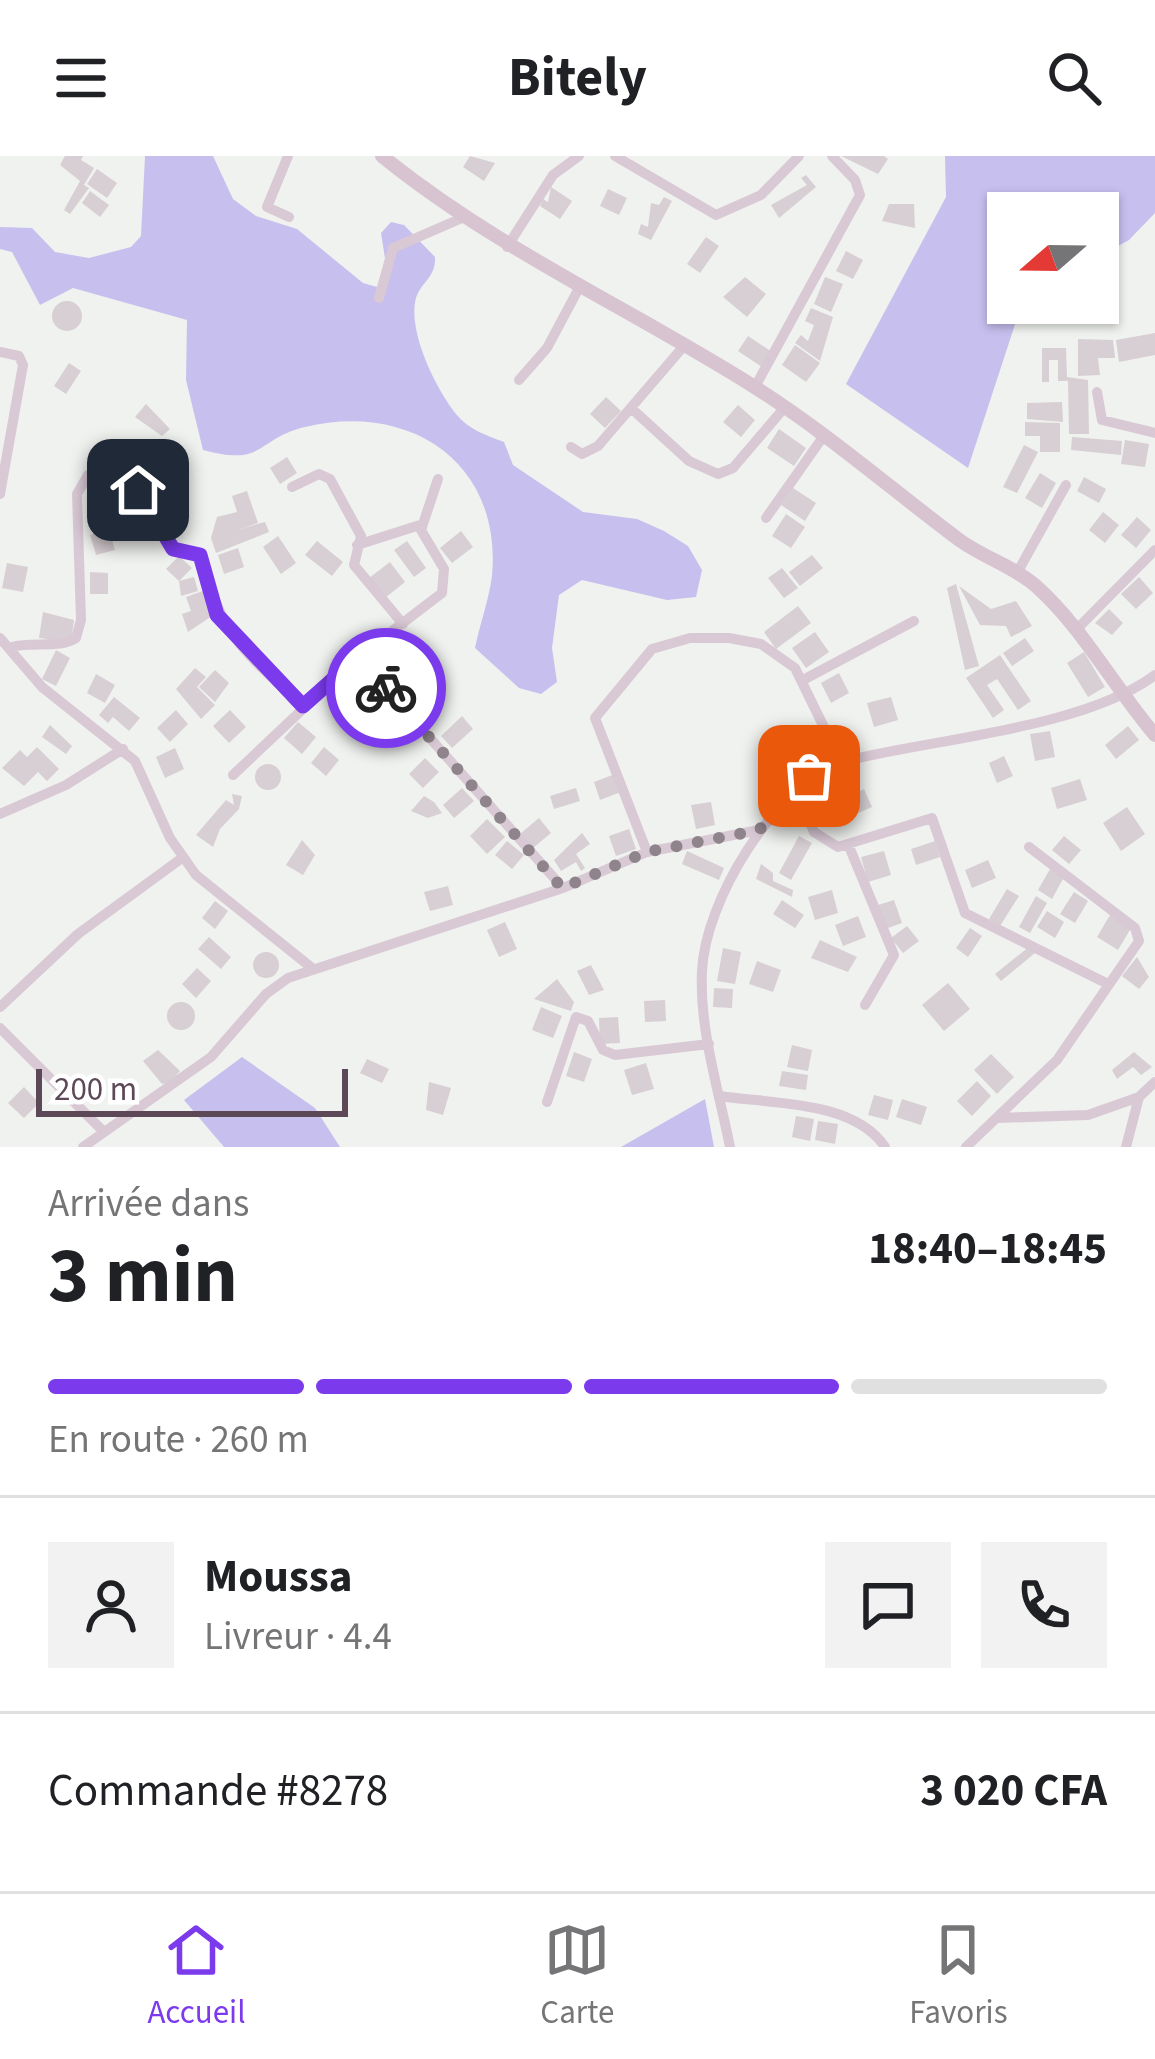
<!DOCTYPE html>
<html lang="fr">
<meta charset="utf-8">
<style>
:root{--surface:#fff;--page:#f2f2f2;--text:#202124;--muted:#757577;--line:#e0e0e0;--accent:#7c3aed}
body{margin:0;font-family:"Source Sans 3",sans-serif;background:var(--page);color:var(--text);height:100vh;display:flex;flex-direction:column;font-size:45px;white-space:nowrap}
*{box-sizing:border-box;margin:0}
p{font-size:39px;color:var(--muted)}
.icon{flex:none;width:66px;height:66px;fill:none;stroke:currentColor;stroke-width:2;stroke-linecap:round;stroke-linejoin:round}
.map{position:relative;height:991px;overflow:hidden}
.panel{display:flex;flex-direction:column;background:var(--surface);flex:1}
.panel>*{flex:none}
.needle{width:78px;rotate:250deg}
.fabs{position:absolute;left:987px;top:36px;display:grid;gap:24px}
.fabs a{display:grid;place-items:center;width:132px;height:132px;border-radius:0px;background:var(--surface);box-shadow:0 3px 9px #0004;font-size:60px}
.scale{position:absolute;left:36px;bottom:30px;width:312px;box-sizing:border-box;padding-left:12px;border:6px solid #5d4857;border-top:0;font-size:33px;line-height:42px;white-space:nowrap;color:#5d4857;-webkit-text-stroke:9px #fff;paint-order:stroke}
.pin{position:absolute;display:grid;place-items:center;width:102px;height:102px;color:#fff;margin:-51px;border-radius:24px;box-shadow:0 6px 18px #0006}
.courier{position:absolute;display:grid;place-items:center;width:120px;height:120px;margin:-60px;border:9px solid #7c3aed;border-radius:50%;background:#fff;color:#222;box-shadow:0 3px 15px #0007}
.summary em{font-style:normal;font-weight:700}
.summary div{display:flex;flex-direction:column-reverse}
.summary{display:flex;align-items:center;justify-content:space-between;height:204px;padding:0 48px}
h1{font-size:78px;font-weight:700;line-height:90px}
.bar{display:grid;grid-template-columns:repeat(4,1fr);gap:18px 12px;align-content:center;height:144px;padding:0 48px}
.bar i{height:15px;border-radius:9px;background:var(--line)}
.bar .current{background:var(--accent)}
.bar p{grid-column:span 4}
.line{display:flex;align-items:center;gap:30px;padding:0 48px;border-top:3px solid var(--line)}
.line div{flex:1}
.round{display:grid;place-items:center;flex:none;width:126px;height:126px;border-radius:0px;background:var(--page)}
header{display:flex;justify-content:space-between;align-items:center;height:156px;padding:0 48px;background:var(--surface);font-size:54px;font-weight:700}
.tab-bar{display:flex;justify-content:space-around;align-items:center;height:168px;border-top:3px solid var(--line);background:var(--surface);font-size:33px;color:var(--muted)}
.tab-bar a{display:grid;justify-items:center;gap:6px}
.tab-bar .current{color:var(--accent)}
.map>svg:first-child{display:block}
.green{fill:#c7bfee}
.building{fill:#d7cfd3}
.lines{fill:none;stroke-linecap:round;stroke-linejoin:round}
.street{stroke:#d9c9d5;stroke-width:10}
.secondary{stroke:#d8c3d1;stroke-width:14}
.done{stroke:#90848c;stroke-width:12;stroke-dasharray:0 21.6}
.route{stroke:#7c3aed;stroke-width:15}
</style>
<header><svg class="icon" aria-label="menu" viewBox="0 0 24 24"><path d="M4 6h16M4 12h16M4 18h16"/></svg>Bitely<svg class="icon" aria-label="search" viewBox="0 0 24 24"><circle cx="10" cy="10" r="6"/><path d="M15 15l6 6"/></svg></header>
<div class="map">
<svg width="1155" height="991" viewBox="0 0 1155 991">
<rect width="100%" height="100%" fill="#f0f2ef"/>
<path class="green" d="M145,0H213L233,43L256,60L297,73L363,127L377,131L388,121L381,77L391,66L404,69L435,101C436,121 422,125 416,142C407,175 436,233 456,258C469,274 486,279 504,286L513,309L583,356L637,363L664,375L688,390L702,414L696,441L667,444L582,424L559,439L552,492L557,526L541,538L519,532L475,492C480,468 489,443 492,420C502,305 409,246 305,271C255,283 266,311 203,294L186,224L187,164L73,132L40,149L12,96L0,93V71L32,72L55,96L89,102L131,91L141,80Z
M945,0H1155V57L1129,84L1098,101V57H1008V147H1022L968,312L846,228L946,41Z
M242,901L315,952L340,991H224L184,944Z
M705,943L714,991H621Z"/>
<path class="building" d="M65,0H83L81,4L94,12L84,29L89,32L70,58L64,54L80,25L60,9Z
M470,0L495,7L484,25L463,11Z
M841,0H884L888,3L878,18Z
M97,13L117,27L107,42L87,28Z
M806,19L816,31L779,62L771,49L807,29L801,22Z
M551,31L572,45L560,63L540,50L543,43L548,46Z
M608,33L627,42L619,59L600,50Z
M90,35L109,49L100,61L82,47Z
M664,41L672,45L651,84L638,78L641,68L648,71L651,47L659,49Z
M889,48H914L915,72L882,65Z
M706,81L719,90L700,117L687,108Z
M846,95L863,104L853,123L836,115Z
M745,121L766,138L747,161L723,141Z
M825,121L843,128L831,156L814,148Z
M52 160a15 15 0 1 1 30 0a15 15 0 1 1-30 0Z
M811,152L833,161L820,205L795,187L801,179L808,185L814,169L805,165Z
M1155,177V199L1119,206L1116,184Z
M748,180L772,196L762,211L738,195Z
M1078,183L1113,184L1115,202H1098L1100,219L1078,220Z
M795,189L820,207L806,226L782,209Z
M1042,192H1066L1067,221L1088,224L1089,278H1069L1068,225H1058V204H1049V226H1042Z
M69,207L81,215L66,238L54,230Z
M606,241L621,255L605,272L590,258Z
M1062,246L1063,266L1027,263V247Z
M146,248L170,273L162,280L135,261Z
M738,249L755,264L741,281L723,266Z
M1025,266L1060,267V296H1040V280H1025Z
M779,273L806,292L794,310L767,292Z
M1072,281L1122,285L1121,299L1071,294Z
M1125,284L1149,288L1145,311L1121,308Z
M1024,289L1038,296L1017,337L1003,331Z
M287,301L297,317L280,328L270,312Z
M164,317L174,340L149,350L139,328Z
M1040,317L1056,327L1042,352L1025,342Z
M1084,321L1106,333L1099,347L1077,335Z
M793,332L816,347L805,365L781,349Z
M247,335L258,367L240,373L265,366L269,376L216,397L211,382L217,361L237,356L232,340Z
M1103,356L1119,369L1105,387L1089,374Z
M786,358L805,371L791,392L772,380Z
M1137,361L1151,374L1136,392L1121,379Z
M109,374L115,394L96,399L90,379Z
M461,375L473,391L452,407L440,392Z
M278,380L296,407L281,418L263,391Z
M317,385L343,406L332,420L305,399Z
M407,385L426,412L414,421L394,394Z
M238,392L244,411L224,418L218,399Z
M812,399L823,412L800,430L789,416Z
M179,400L192,412L179,425L194,421L198,435L181,440L179,425L166,413Z
M390,406L405,426L385,442L369,422Z
M7,407L28,411L23,436L2,432Z
M782,412L798,432L784,442L768,422Z
M90,416L108,417V438H90Z
M1139,421L1153,437L1136,453L1121,438Z
M956,428L979,510L965,514L947,432Z
M959,430L991,453L1016,445L1032,470L1011,481L1006,470L980,469Z
M203,435L212,460L188,476L182,458L191,455L186,441Z
M798,450L811,467L776,493L764,476Z
M1109,453L1123,467L1112,479L1095,467Z
M43,456L74,464L71,486L39,482Z
M815,476L829,496L806,512L792,492Z
M390,479L402,497L384,509L373,492Z
M1025,482L1034,495L1012,510L1003,497Z
M56,494L70,502L56,530L42,523Z
M1084,496L1105,531L1088,541L1067,507Z
M1000,499L1031,545L1018,554L997,523L987,529L1004,554L993,562L966,522Z
M423,509L435,530L416,541L404,520Z
M195,512L206,521L197,531L215,549L201,563L176,533Z
M215,514L229,527L215,546L199,531Z
M839,517L849,537L831,547L821,527Z
M96,518L115,529L105,547L87,537Z
M434,534L443,545L423,562L414,551Z
M114,541L140,562L129,575L113,561L108,567L99,559Z
M891,541L898,564L874,571L867,547Z
M176,554L188,568L170,586L157,572Z
M230,554L246,571L229,587L213,570Z
M462,560L473,573L452,592L441,580Z
M298,566L316,581L302,598L284,582Z
M50,569L72,590L66,598L42,581Z
M1128,570L1139,584L1116,603L1105,589Z
M1050,575L1055,601L1035,605L1030,578Z
M37,591L59,613L47,625L38,616L24,630L2,612L20,594L27,601Z
M324,591L339,604L326,620L311,607Z
M175,592L184,613L165,622L156,601Z
M1004,600L1013,620L997,627L989,607Z
M425,602L439,616L423,632L409,618Z
M255 621a13 13 0 1 1 26 0a13 13 0 1 1-26 0Z
M615,618L621,636L600,644L594,626Z
M1080,623L1087,644L1057,653L1051,632Z
M462,632L474,645L454,662L443,649Z
M576,632L580,645L554,653L550,640Z
M864,633L872,651L849,661L842,644Z
M232,638L242,640L239,653L220,673L213,691L196,679L226,644L234,649Z
M424,640L434,646L442,657L428,662L411,655Z
M711,646L715,669L696,673L691,649Z
M1127,651L1145,678L1121,695L1103,667Z
M539,662L551,677L533,692L521,677Z
M487,663L505,681L487,698L470,680Z
M629,673L636,693L616,700L609,680Z
M582,677L590,688L576,698L585,712L581,715L576,706L561,715L554,704Z
M799,680L812,687L791,724L779,717Z
M1064,680L1081,694L1069,708L1052,694Z
M302,684L315,699L303,719L286,709Z
M507,685L524,699L512,713L495,699Z
M935,685L940,701L916,709L911,693Z
M687,695L724,712L719,724L682,708Z
M884,695L891,719L868,726L861,701Z
M988,704L996,722L972,732L965,714Z
M761,708L773,717V725L793,734L792,741L756,723Z
M1050,713L1064,721L1052,743L1038,734Z
M448,730L453,749L430,755L424,736Z
M1007,733L1019,740L1000,770L989,763Z
M832,734L838,757L815,764L808,741Z
M1074,736L1088,745L1075,767L1060,758Z
M1036,740L1047,747L1030,777L1019,771Z
M782,744L804,759L795,772L773,758Z
M894,744L902,767L885,773L878,749Z
M215,745L228,755L215,773L202,762Z
M1047,755L1064,766L1055,782L1037,771Z
M1110,759L1131,772L1118,794L1097,781Z
M858,760L866,781L843,790L835,769Z
M505,766L517,793L499,801L487,774Z
M907,770L919,785L903,797L891,782Z
M970,772L982,780L968,801L956,792Z
M209,781L231,801L221,813L198,793Z
M820,784L857,801L848,816L811,802Z
M1030,790L1035,797L1001,825L995,818Z
M723,792L741,796L735,828L717,825Z
M253 809a13 13 0 1 1 26 0a13 13 0 1 1-26 0Z
M1137,801L1149,821L1139,833L1122,820Z
M757,805L781,814L773,836L749,828Z
M591,809L604,834L589,839L577,815Z
M197,812L211,825L196,842L182,828Z
M557,823L574,846L571,855L534,843Z
M948,827L970,853L944,875L922,849Z
M714,832L733,833L732,852L713,851Z
M665,844L666,865L645,866L644,845Z
M167 860a14 14 0 1 1 28 0a14 14 0 1 1-28 0Z
M541,851L562,860L553,882L532,874Z
M618,861L620,887L600,888L599,862Z
M792,889L812,894L808,915L787,911Z
M158,894L180,915L170,926L162,928L143,905Z
M574,896L592,903L584,926L566,920Z
M1134,896L1152,911L1141,919L1133,911L1117,923L1112,914Z
M991,898L1014,921L997,938L974,914Z
M367,903L389,913L382,927L360,917Z
M646,907L654,933L632,939L624,914Z
M782,915L808,919L806,934L779,930Z
M977,925L991,940L972,960L957,945Z
M429,926L451,932L443,959L426,954Z
M24,931L39,947L24,962L8,947Z
M874,939L893,944L888,964L868,959Z
M902,943L927,951L921,969L896,961Z
M796,960L814,963L810,985L792,981Z
M818,965L838,968L835,988L815,984Z"/>
<g class="lines">
<path class="street" d="M288,0L267,51L289,61
M615,0L716,59L761,39L799,0
M507,91L553,19L579,0
M379,142L393,92L462,62
M0,196L19,200L23,209L0,338
M519,224L547,192L579,132
M755,231L860,39L855,24L832,0
M1097,236L1102,264L1155,277
M631,252L689,305L718,318L733,312L785,251
M571,291L582,298L598,290L683,191
M292,331L319,318L330,323L361,380L354,409L403,468
M766,362L825,278
M357,389L420,369
M1017,417L1066,329
M1076,474L1155,394
M0,482L42,531L135,605L170,682L196,719L312,812
M12,491C32,485 61,493 76,482L81,464L77,338L88,319L120,304L173,393L200,399C222,480 242,494 303,550
M358,501L563,732
M803,524L914,465
M233,619L358,501L442,437L444,413L421,374L438,323
M795,631L814,676L838,691L932,662L965,757L1106,827
M0,658L66,629L123,593
M848,688L894,799L865,849
M647,696L595,562L652,493L690,482H729L761,488L795,512L841,606
M0,851L78,778L182,702
M0,872L103,975
M720,940C771,948 854,944 885,991
M547,946L576,861L588,865L603,894L615,899L709,888
M997,962L1088,959L1139,941
M83,991L211,901L266,838L288,822L563,732L647,696L759,674
M730,991C719,935 699,873 702,815C705,745 774,631 841,606C930,583 1083,573 1155,519
M966,991L1057,904L1139,785L1135,772L1029,691
M1126,991L1139,941L1155,926"/>
<path class="secondary" d="M382,0C497,93 629,152 753,230C826,276 890,332 958,383C982,401 1013,410 1036,430C1083,472 1114,531 1155,579"/>
</g>
<g class="lines">
<path class="done" d="M386,532L562,732L647,696L759,674L809,620"/>
<path class="route" d="M138,334L173,393L200,399L217,459L303,550L358,501L386,532"/>
</g>
</svg>
<div class="fabs">
<a><svg class="needle" viewBox="-14 -14 28 28"><path d="M0-13l5 13h-10z" fill="#e53935"/><path d="M0 13l5-13h-10z" fill="#757577"/></svg></a>
</div>
<div class="scale">200 m</div>
<div class="pin" style="left:809px;top:620px;background:#ea580c"><svg class="icon" aria-label="bag" viewBox="0 0 24 24"><path d="M5 8h14l-1 12H6zM9 8a3 3 0 0 1 6 0"/></svg></div>
<div class="pin" style="left:138px;top:334px;background:#1f2937"><svg class="icon" aria-label="home" viewBox="0 0 24 24"><path d="M3 11l9-7 9 7M6 9v11h12V9"/></svg></div>
<div class="courier" style="left:386px;top:532px"><svg class="icon" aria-label="bike" viewBox="0 0 24 24"><circle cx="6" cy="16" r="4"/><circle cx="18" cy="16" r="4"/><path d="M6 16l4-8h5l3 8M10 8l3 8H6M13 5h3"/></svg></div>
</div>
<section class="panel">
<div class="summary"><div><h1>3 min</h1><p>Arrivée dans</p></div><em>18:40–18:45</em></div>
<div class="bar"><i class="current"></i><i class="current"></i><i class="current"></i><i></i><p>En route · 260 m</p></div>
<div class="line" style="height:216px"><a class="round"><svg class="icon" aria-label="person" viewBox="0 0 24 24"><circle cx="12" cy="8" r="4"/><path d="M4 21q1-7 8-7t8 7"/></svg></a><div><b>Moussa</b><p>Livreur · 4.4</p></div><a class="round"><svg class="icon" aria-label="chat" viewBox="0 0 24 24"><path d="M4 5h16v11H9l-5 4z"/></svg></a><a class="round"><svg class="icon" aria-label="phone" viewBox="0 0 24 24"><path d="M5 4h4l2 5-3 2q2 4 5 5l2-3 5 2v4C11 20 4 13 5 4z"/></svg></a></div>
<div class="line" style="height:156px"><div>Commande #8278</div><b>3 020 CFA</b></div>
</section>
<nav class="tab-bar">
<a class="current"><svg class="icon" aria-label="home" viewBox="0 0 24 24"><path d="M3 11l9-7 9 7M6 9v11h12V9"/></svg>Accueil</a>
<a><svg class="icon" aria-label="map" viewBox="0 0 24 24"><path d="M3 6l6-2 6 2 6-2v14l-6 2-6-2-6 2zM9 4v14M15 6v14"/></svg>Carte</a>
<a><svg class="icon" aria-label="saved" viewBox="0 0 24 24"><path d="M7 4h10v16l-5-4-5 4z"/></svg>Favoris</a>
</nav>
